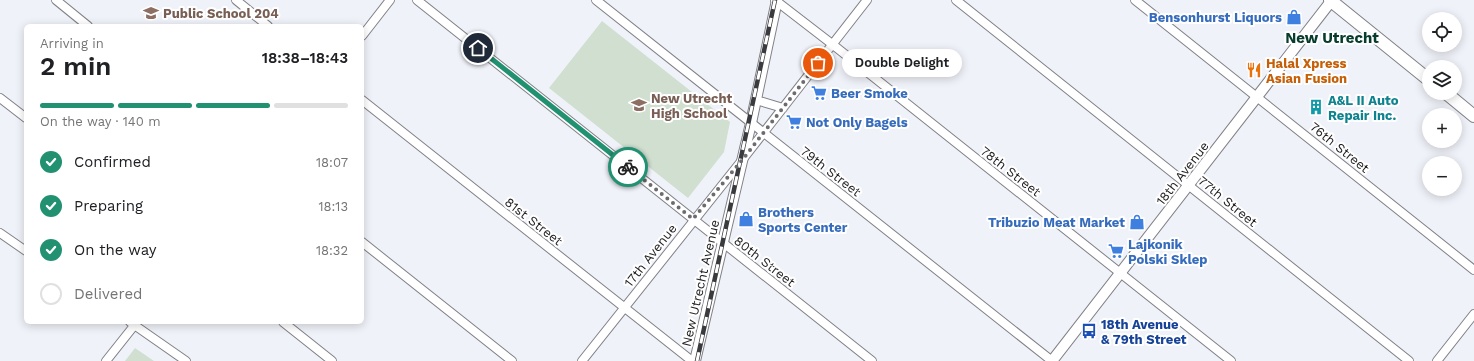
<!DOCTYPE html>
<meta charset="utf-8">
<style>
:root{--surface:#fff;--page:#f6f6f6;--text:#202124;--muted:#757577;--line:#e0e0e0;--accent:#229171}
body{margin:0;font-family:"Work Sans",sans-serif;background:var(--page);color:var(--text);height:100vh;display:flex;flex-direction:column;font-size:15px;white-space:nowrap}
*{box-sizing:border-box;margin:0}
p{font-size:13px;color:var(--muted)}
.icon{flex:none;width:22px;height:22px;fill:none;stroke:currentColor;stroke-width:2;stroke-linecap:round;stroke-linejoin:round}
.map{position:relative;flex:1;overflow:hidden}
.details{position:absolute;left:24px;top:24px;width:340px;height:300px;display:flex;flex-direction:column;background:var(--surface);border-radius:6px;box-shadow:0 2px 10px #0003}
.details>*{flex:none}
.tools{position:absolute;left:1422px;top:12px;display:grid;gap:8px}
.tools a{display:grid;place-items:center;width:40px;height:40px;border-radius:50%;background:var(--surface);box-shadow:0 2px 10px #0003;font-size:20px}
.pin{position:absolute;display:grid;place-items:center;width:34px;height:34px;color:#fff;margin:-17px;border:2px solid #fff;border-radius:50%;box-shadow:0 1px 4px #0007}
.courier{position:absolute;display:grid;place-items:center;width:40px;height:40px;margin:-20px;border:3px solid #229171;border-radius:50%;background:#fff;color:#222;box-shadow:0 1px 5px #0007}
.bubble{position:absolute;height:28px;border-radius:14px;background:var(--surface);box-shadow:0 2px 10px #0003;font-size:13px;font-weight:600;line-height:28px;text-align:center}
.summary em{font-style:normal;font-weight:600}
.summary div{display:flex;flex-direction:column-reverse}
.summary{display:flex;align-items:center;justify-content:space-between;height:68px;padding:0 16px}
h1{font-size:26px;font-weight:600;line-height:30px}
.bar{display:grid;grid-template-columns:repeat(4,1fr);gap:6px 4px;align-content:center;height:48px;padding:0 16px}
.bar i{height:5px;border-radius:3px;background:var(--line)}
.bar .on{background:var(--accent)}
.bar p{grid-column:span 4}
ol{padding:0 16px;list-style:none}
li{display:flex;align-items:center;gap:12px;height:44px}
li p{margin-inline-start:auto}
li .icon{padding:4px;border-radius:50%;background:var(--accent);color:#fff;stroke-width:4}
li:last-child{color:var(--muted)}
li i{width:22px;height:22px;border:2px solid var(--line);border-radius:50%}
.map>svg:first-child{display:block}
.green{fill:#d0dfd0}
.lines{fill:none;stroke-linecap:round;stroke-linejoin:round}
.minor-casing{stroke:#808187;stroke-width:10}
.tertiary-casing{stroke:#808187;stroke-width:12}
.secondary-casing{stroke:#808187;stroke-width:14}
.minor{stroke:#fff;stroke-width:8}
.tertiary{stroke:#fff;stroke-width:10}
.secondary{stroke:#fff;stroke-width:12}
.rail-casing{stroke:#3a3b3e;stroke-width:4.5}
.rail{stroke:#fff;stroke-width:3;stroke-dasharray:9;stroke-linecap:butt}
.done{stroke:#6b6b70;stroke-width:4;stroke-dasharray:0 7.2}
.route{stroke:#229171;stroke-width:5}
.labels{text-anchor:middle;stroke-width:4;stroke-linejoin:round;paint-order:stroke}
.education-label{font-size:13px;font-weight:bold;fill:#785e54;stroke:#fff;text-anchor:start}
.shop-label{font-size:13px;font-weight:bold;fill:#366cbe;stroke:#fff;text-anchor:start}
.food-label{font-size:13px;font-weight:bold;fill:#c56008;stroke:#fff;text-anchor:start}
.culture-label{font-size:13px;font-weight:bold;fill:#0d838f;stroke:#fff;text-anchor:start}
.street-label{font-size:13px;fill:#232326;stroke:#fff}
.transit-label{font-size:13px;font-weight:bold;fill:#164399;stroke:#fff;text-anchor:start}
.quarter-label{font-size:15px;font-weight:bold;fill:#083d2e;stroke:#fff}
</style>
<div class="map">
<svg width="1474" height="361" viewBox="0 0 1474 361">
<rect width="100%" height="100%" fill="#f0f2f9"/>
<path class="green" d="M602,21L730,122L724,152L688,198L549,88Z
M135,348L154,361H125Z"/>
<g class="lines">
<defs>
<path id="minor" d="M56,0L88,26
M236,0L268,26
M417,0L872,361
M596,0L1052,361
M775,0L832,44L1231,361
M956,0L1409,361
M1135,0L1474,270
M362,36L390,0
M0,98L26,118
M362,100L692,361
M756,100L783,108
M0,233L26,251
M362,242L512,361
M130,322L186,361
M283,322L332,361
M106,361L137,322
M582,361L743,159L867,0
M1437,361L1474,314"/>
<path id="tertiary" d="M695,361L751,123L777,0
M1052,361L1332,0"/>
<path id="secondary" d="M1330,0L1429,80
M1446,93L1474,116"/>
</defs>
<use href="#minor" class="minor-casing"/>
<use href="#tertiary" class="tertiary-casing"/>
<use href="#secondary" class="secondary-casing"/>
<use href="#minor" class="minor"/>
<use href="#tertiary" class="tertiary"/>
<use href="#secondary" class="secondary"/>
<defs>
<path id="rail" d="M697,361L775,0"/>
</defs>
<use href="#rail" class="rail-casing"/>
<use href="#rail" class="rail"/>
</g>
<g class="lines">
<path class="done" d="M628,167L693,219L743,159L818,63"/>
<path class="route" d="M478,48L628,167"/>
</g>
<defs>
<symbol id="school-bare" viewBox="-9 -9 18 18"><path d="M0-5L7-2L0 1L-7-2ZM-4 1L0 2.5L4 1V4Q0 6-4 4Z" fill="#8d6e63" stroke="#fff" stroke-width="2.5" paint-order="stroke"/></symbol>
<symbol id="shop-bare" viewBox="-9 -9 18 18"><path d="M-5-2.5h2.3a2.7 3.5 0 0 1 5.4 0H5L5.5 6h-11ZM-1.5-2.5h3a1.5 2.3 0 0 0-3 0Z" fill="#3f7fe0" stroke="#fff" stroke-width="2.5" paint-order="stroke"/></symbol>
<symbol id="restaurant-bare" viewBox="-9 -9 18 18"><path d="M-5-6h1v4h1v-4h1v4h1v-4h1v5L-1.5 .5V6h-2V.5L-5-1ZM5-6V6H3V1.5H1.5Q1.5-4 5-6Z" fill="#e8710a" stroke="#fff" stroke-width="2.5" paint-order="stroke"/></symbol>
<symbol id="supermarket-bare" viewBox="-9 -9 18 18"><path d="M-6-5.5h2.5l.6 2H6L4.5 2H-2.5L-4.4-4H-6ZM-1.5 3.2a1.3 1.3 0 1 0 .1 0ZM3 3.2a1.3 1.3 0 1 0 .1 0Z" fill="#3f7fe0" stroke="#fff" stroke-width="2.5" paint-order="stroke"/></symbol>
<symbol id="building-bare" viewBox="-9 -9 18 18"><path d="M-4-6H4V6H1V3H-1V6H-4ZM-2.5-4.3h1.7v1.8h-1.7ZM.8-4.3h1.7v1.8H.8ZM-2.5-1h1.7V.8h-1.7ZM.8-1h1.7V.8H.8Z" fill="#0f9aa8" stroke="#fff" stroke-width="2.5" paint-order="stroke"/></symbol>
<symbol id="bus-bare" viewBox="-9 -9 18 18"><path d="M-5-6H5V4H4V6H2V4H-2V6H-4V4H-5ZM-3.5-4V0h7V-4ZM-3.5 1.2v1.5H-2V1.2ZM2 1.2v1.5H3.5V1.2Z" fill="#1a4fb4" stroke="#fff" stroke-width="2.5" paint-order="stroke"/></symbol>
</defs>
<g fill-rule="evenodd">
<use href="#school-bare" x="140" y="2" width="22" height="22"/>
<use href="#shop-bare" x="1283" y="6" width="22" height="22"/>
<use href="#restaurant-bare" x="1243" y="59" width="22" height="22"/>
<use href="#supermarket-bare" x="808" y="82" width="22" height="22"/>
<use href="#school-bare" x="628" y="94" width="22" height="22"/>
<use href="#building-bare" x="1305" y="96" width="22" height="22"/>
<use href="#supermarket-bare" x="783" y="111" width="22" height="22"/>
<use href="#shop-bare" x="735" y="208" width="22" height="22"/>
<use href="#shop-bare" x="1126" y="211" width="22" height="22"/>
<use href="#supermarket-bare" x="1105" y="240" width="22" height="22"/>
<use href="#bus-bare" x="1078" y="320" width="22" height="22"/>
</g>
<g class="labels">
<g class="education-label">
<text x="163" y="18">Public School 204</text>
<text x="651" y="103">New Utrecht<tspan x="651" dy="15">High School</tspan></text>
</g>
<g class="shop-label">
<text x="1282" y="22" text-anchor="end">Bensonhurst Liquors</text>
<text x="831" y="98">Beer Smoke</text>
<text x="806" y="127">Not Only Bagels</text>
<text x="758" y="217">Brothers<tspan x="758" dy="15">Sports Center</tspan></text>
<text x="1125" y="227" text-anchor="end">Tribuzio Meat Market</text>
<text x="1128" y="249">Lajkonik<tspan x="1128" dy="15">Polski Sklep</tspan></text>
</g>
<g class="food-label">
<text x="1266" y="68">Halal Xpress<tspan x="1266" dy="15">Asian Fusion</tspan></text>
</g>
<g class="culture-label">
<text x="1328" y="105">A&amp;L II Auto<tspan x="1328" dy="15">Repair Inc.</tspan></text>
</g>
<g class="street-label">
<text transform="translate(1340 147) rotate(39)" y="5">76th Street</text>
<text transform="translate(831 171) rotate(38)" y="5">79th Street</text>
<text transform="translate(1011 171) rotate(38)" y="5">78th Street</text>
<text transform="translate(1182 173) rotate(-52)" y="5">18th Avenue</text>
<text transform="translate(1228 201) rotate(39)" y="5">77th Street</text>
<text transform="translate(534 221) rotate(38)" y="5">81st Street</text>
<text transform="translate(650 255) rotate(-52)" y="5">17th Avenue</text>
<text transform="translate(765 261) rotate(38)" y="5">80th Street</text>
<text transform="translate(700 283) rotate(-77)" y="5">New Utrecht Avenue</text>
</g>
<g class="transit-label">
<text x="1101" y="329">18th Avenue<tspan x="1101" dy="15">&amp; 79th Street</tspan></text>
</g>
<g class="quarter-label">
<text x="1332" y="43">New Utrecht</text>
</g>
</g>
</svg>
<div class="tools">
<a><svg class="icon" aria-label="locate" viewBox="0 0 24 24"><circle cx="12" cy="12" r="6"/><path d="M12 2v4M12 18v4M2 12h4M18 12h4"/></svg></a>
<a><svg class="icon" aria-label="layers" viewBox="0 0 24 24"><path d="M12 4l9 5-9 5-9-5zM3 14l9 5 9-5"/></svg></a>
<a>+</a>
<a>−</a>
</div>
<div class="pin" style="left:818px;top:63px;background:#ea580c"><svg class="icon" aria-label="bag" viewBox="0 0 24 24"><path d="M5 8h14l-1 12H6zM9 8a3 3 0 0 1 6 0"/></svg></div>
<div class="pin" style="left:478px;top:48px;background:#1f2937"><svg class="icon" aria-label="home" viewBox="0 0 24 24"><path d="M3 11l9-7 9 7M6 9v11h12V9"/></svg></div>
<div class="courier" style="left:628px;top:167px"><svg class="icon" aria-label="bike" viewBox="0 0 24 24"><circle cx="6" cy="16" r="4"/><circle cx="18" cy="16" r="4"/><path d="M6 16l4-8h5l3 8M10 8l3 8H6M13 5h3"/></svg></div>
<div class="bubble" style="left:842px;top:49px;width:120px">Double Delight</div>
<section class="details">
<div class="summary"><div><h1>2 min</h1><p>Arriving in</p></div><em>18:38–18:43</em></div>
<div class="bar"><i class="on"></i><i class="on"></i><i class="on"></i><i></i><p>On the way · 140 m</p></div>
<ol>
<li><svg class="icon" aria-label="check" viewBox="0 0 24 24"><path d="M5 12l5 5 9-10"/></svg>Confirmed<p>18:07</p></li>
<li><svg class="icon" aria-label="check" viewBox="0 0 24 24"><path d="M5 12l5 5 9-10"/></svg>Preparing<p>18:13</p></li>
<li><svg class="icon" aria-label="check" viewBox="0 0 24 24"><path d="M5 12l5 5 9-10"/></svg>On the way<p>18:32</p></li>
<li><i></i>Delivered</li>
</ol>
</section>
</div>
